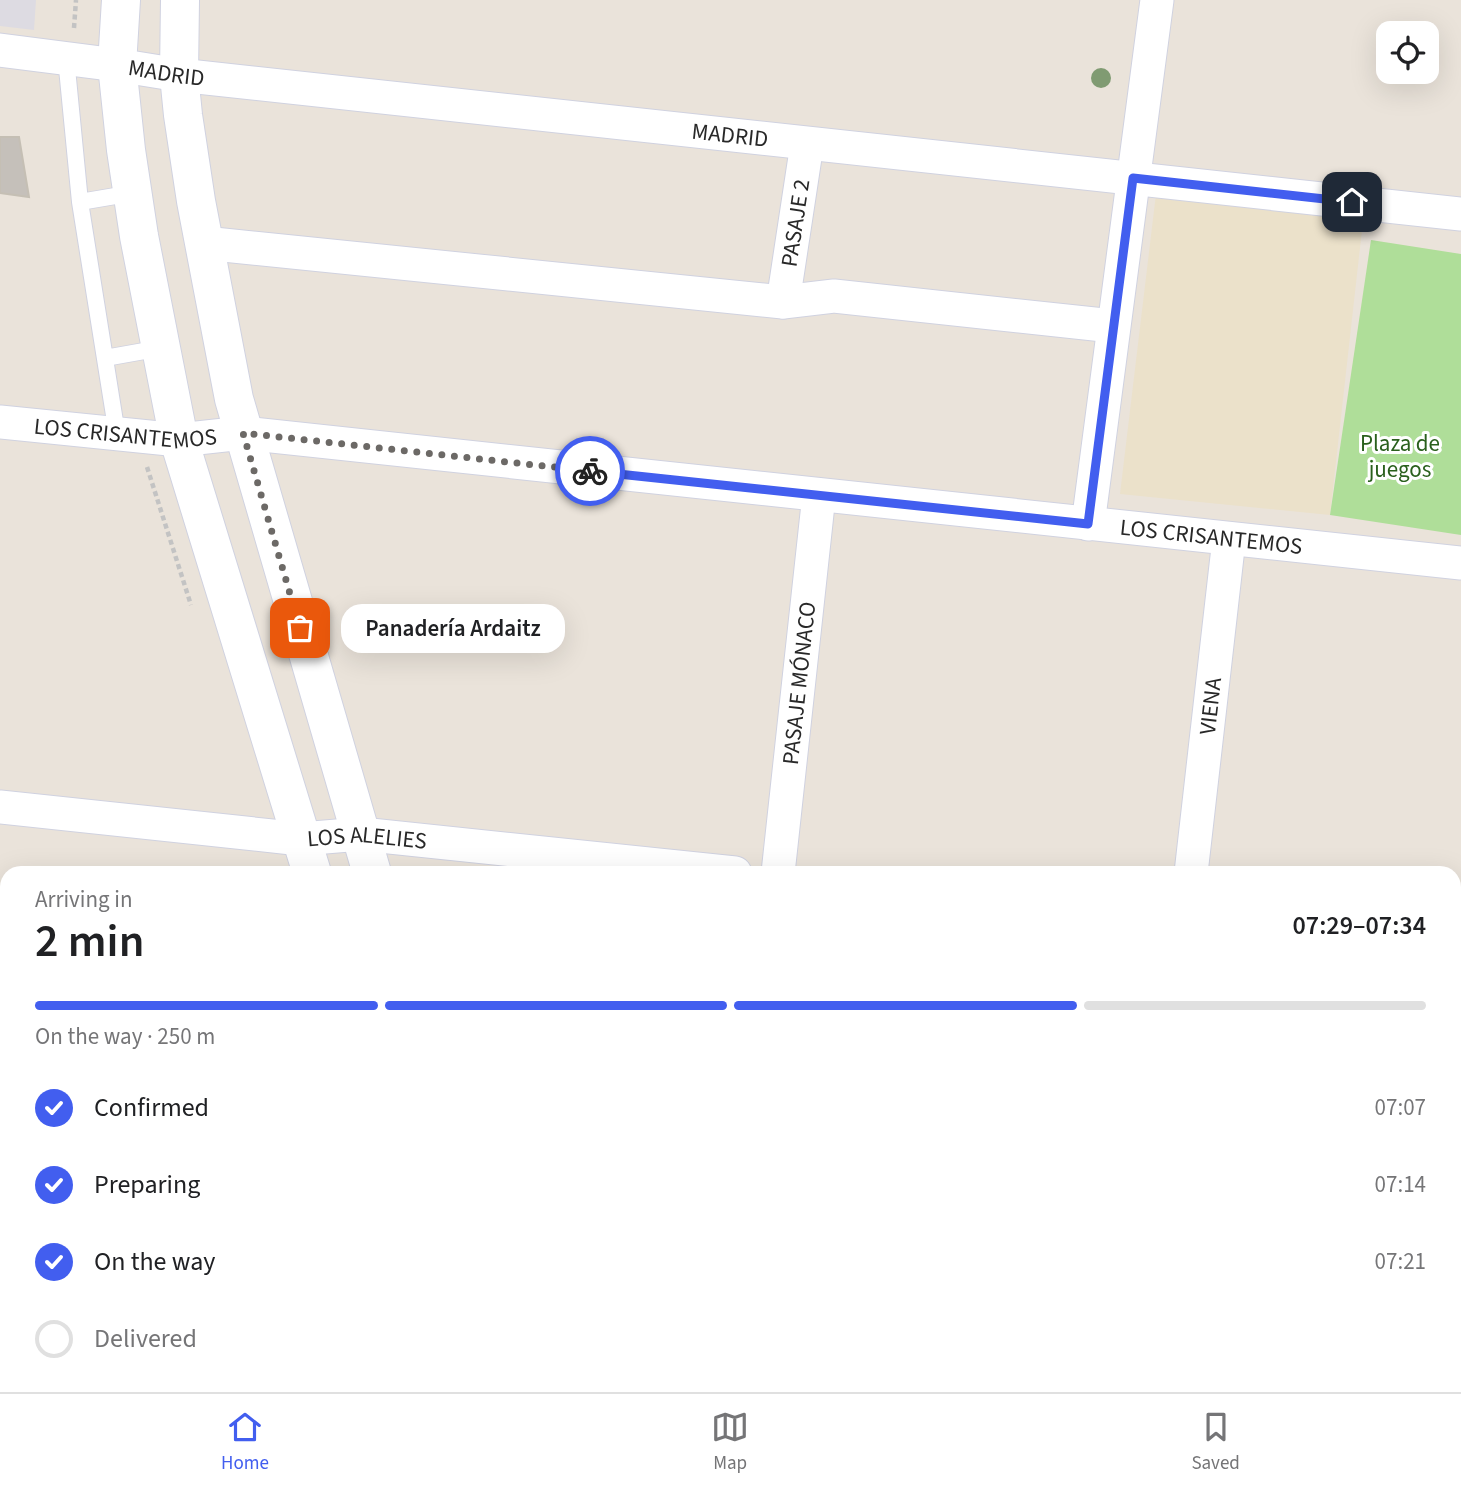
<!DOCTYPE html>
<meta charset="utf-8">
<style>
:root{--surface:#fff;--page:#f2f2f2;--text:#202124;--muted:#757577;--line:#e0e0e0;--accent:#425eef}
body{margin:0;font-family:"Source Sans 3",sans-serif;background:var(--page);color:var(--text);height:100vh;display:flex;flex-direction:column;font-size:26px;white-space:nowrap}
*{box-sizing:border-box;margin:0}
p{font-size:23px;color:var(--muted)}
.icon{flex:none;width:38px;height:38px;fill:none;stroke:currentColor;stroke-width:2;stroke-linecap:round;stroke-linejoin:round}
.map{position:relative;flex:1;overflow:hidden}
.drawer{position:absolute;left:0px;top:866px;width:1461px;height:527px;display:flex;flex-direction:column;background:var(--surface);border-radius:21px 21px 0 0;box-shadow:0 7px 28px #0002}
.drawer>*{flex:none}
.tools{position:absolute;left:1376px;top:21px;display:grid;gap:14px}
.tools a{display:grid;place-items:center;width:63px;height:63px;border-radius:14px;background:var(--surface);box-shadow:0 7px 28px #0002;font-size:35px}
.pin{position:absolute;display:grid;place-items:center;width:60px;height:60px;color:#fff;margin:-30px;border-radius:14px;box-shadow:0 4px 10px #0006}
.courier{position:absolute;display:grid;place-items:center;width:70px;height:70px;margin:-35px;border:5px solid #425eef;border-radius:50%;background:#fff;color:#222;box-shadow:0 2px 9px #0007}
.bubble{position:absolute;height:49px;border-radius:21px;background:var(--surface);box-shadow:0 7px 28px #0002;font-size:23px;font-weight:600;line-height:49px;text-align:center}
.headline em{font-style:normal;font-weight:600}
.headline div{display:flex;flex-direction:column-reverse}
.headline{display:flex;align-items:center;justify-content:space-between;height:119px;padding:0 35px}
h1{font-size:46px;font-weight:600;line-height:52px}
.bar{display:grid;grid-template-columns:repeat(4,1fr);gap:10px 7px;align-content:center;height:84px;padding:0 35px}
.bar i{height:9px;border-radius:5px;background:var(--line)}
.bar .on{background:var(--accent)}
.bar p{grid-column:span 4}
ol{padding:0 35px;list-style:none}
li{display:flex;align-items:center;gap:21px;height:77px}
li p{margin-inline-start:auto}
li .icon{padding:7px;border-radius:50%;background:var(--accent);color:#fff;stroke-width:4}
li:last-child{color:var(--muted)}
li i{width:38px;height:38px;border:4px solid var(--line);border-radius:50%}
.menu{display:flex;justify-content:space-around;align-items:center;height:98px;border-top:2px solid var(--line);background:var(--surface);font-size:19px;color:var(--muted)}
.menu a{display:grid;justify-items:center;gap:4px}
.menu .on{color:var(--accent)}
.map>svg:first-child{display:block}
.industrial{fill:#dddbe2}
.education{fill:#ebe1ca}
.green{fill:#afde99}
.building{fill:#c5c0ba;stroke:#c5bfb4;stroke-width:2}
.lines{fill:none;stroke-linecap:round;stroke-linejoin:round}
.lane-casing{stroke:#d0d2e0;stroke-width:18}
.street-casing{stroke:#d0d2e0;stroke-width:35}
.secondary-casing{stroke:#d0d2e0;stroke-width:40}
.path{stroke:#c3c3c3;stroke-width:4.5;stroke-dasharray:5 3.5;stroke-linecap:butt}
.lane{stroke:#fff;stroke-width:16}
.street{stroke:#fff;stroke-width:33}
.secondary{stroke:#fff;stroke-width:38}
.tree{fill:#809b72}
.done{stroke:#6c6966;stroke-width:7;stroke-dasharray:0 12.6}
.route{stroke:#425eef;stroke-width:9}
.labels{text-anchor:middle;stroke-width:6;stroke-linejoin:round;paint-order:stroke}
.street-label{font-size:23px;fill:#282828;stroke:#fff}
.park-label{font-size:23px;fill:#2a601d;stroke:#fff}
</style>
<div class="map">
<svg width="1461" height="1392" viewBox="0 0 1461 1392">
<rect width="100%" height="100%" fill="#eae3da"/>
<path class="industrial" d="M0,0H36L34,30L0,26Z"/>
<path class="education" d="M1156,194L1363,221L1330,515L1120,494Z
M467,1386H721V1392H466Z"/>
<path class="green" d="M1371,240L1461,254V535L1330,515Z"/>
<path class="building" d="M0,137H19L29,197L0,193Z"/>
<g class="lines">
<defs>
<path id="lane" d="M66,58L80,202L117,434
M80,202L133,193
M105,358L161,348"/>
<g id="street">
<path id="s1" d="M0,50L117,65L179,75L1461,214"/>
<path d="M204,243L783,302L834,296L1113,326"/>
<path id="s2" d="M783,302L807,144"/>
<path id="s3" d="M0,422L179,440L243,433L1461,563"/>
<path d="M1088,524L1157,0"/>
<path id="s4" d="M0,807L301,839L361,834L735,873"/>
<path id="s5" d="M778,873L819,495"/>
<path id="s6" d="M1191,873L1229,539"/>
<path d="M99,1392V1386"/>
</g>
<path id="secondary" d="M121,0L117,65L126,150L139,236L179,440L312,873
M180,0L179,75L183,115L196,201L234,399L372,873
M0,1212L7,1213
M1454,1382L1461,1383
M364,1392V1386
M425,1392V1386"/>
</defs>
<use href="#lane" class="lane-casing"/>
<use href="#street" class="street-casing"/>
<use href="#secondary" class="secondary-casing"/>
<path class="path" d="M74,28L76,0
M147,467L191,605
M0,1263H7
M1067,1386L1117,1392"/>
<use href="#lane" class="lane"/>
<use href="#street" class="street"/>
<use href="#secondary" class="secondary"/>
</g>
<circle class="tree" cx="1101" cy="78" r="10"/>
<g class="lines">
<path class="done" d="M300,628L243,433L590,471"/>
<path class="route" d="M590,471L1088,524L1133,178L1352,202"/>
</g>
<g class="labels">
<g class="street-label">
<text dy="8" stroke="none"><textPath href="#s1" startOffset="168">MADRID</textPath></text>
<text dy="8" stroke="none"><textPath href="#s1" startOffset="735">MADRID</textPath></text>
<text dy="8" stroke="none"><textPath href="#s2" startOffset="80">PASAJE 2</textPath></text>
<text dy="8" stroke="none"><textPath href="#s3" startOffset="126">LOS CRISANTEMOS</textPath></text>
<text dy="8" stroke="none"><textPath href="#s3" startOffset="1218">LOS CRISANTEMOS</textPath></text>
<text dy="8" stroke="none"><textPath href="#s5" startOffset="191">PASAJE MÓNACO</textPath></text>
<text dy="8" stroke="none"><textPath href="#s6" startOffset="168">VIENA</textPath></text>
<text dy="8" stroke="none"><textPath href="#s4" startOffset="369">LOS ALELIES</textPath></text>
</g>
<g class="park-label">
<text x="1400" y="451">Plaza de<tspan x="1400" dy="26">juegos</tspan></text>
</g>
</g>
</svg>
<div class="tools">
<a><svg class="icon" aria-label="locate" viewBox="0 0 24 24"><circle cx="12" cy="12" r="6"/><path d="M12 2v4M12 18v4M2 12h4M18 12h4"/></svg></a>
</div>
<div class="pin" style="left:300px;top:628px;background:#ea580c"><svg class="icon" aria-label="bag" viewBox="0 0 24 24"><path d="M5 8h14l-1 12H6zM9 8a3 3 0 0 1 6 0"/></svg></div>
<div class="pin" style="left:1352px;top:202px;background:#1f2937"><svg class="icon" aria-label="home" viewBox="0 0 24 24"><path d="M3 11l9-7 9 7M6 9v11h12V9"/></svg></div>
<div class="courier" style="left:590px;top:471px"><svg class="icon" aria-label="bike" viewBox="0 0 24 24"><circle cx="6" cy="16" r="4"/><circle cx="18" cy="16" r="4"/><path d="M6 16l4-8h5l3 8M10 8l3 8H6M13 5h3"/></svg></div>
<div class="bubble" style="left:341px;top:604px;width:224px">Panadería Ardaitz</div>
<section class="drawer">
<div class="headline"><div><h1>2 min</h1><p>Arriving in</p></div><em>07:29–07:34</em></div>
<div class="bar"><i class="on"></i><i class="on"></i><i class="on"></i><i></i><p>On the way · 250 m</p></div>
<ol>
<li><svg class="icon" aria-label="check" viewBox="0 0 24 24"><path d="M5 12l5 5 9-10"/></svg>Confirmed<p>07:07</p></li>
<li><svg class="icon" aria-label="check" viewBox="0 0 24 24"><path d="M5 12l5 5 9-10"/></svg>Preparing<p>07:14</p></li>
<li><svg class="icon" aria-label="check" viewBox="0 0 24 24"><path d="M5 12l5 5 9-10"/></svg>On the way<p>07:21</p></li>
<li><i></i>Delivered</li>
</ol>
</section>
</div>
<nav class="menu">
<a class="on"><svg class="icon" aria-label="home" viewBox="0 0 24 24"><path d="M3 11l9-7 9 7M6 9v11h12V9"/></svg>Home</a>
<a><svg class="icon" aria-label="map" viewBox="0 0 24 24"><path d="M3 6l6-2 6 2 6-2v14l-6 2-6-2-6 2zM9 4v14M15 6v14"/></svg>Map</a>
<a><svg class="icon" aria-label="saved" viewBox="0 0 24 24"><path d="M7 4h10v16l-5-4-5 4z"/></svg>Saved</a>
</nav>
